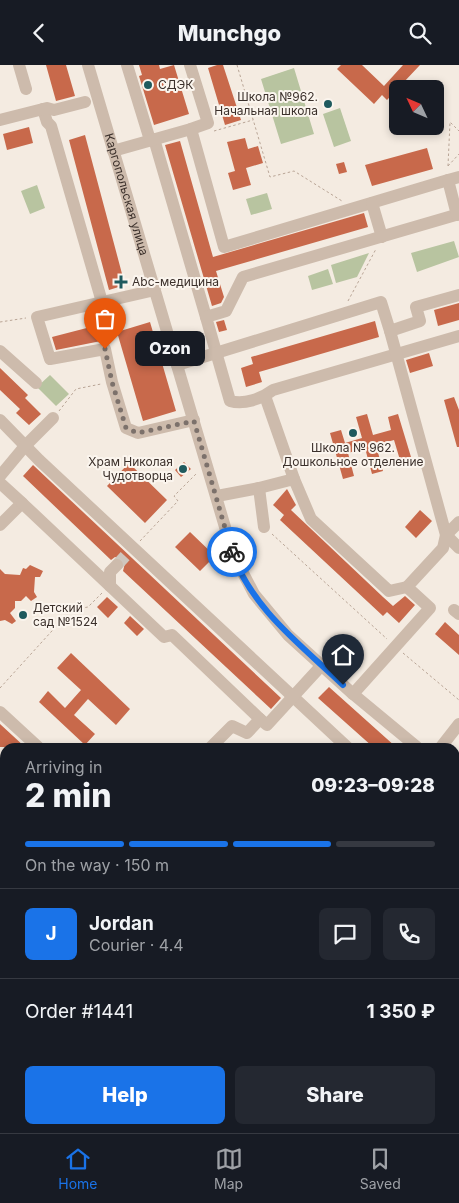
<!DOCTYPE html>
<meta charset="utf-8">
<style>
:root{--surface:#171b24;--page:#242831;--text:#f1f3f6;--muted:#9ea1a6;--line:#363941;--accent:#1a73e8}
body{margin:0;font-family:Inter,sans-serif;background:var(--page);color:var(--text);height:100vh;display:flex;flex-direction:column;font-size:19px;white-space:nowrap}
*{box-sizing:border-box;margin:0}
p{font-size:16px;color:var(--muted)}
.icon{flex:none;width:28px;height:28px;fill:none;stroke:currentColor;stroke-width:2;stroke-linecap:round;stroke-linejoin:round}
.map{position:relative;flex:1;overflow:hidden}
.drawer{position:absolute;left:0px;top:678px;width:460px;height:391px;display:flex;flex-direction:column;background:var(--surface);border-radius:15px 15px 0 0;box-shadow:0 2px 8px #0003}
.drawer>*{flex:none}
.needle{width:32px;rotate:314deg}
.controls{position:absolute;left:389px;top:15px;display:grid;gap:10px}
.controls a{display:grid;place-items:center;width:55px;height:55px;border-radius:8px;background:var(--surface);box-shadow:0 2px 8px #0003;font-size:25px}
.pin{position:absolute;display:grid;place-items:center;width:42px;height:42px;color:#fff;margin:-51px -21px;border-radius:50% 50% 50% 0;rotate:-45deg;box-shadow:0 0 5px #0007}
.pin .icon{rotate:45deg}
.courier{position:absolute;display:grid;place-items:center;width:50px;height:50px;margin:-25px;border:4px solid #1a73e8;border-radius:50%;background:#fff;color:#222;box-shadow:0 1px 6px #0007}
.bubble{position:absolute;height:35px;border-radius:8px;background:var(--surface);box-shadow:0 2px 8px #0003;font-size:16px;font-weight:800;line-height:35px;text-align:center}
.headline em{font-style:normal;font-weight:800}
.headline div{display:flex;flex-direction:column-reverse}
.headline{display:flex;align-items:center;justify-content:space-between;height:85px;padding:0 25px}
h1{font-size:32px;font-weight:800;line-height:38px}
.bar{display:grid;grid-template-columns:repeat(4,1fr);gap:8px 5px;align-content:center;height:60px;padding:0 25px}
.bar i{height:6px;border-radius:4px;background:var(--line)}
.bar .current{background:var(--accent)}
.bar p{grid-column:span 4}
.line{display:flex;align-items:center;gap:12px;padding:0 25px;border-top:1px solid var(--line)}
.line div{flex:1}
.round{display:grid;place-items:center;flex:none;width:52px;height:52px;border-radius:8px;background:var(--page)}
.primary-button{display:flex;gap:10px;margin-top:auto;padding:10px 25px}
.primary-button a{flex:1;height:58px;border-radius:8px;background:var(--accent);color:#fff;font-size:20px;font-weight:800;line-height:58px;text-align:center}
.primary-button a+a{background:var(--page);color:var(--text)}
header{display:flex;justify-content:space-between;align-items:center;height:65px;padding:0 25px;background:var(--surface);font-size:22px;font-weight:800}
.menu{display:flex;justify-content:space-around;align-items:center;height:70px;border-top:1px solid var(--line);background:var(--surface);font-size:14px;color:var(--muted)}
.menu a{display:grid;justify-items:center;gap:2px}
.menu .current{color:var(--accent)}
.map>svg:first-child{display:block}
.green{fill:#b8c4a0}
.building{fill:#c8694b}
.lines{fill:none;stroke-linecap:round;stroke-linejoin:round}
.minor-tunnel{stroke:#cfc6bd;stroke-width:12;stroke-dasharray:12 6;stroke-linecap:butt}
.path{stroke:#b9a596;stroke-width:1;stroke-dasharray:2.5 2.5;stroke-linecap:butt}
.minor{stroke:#cdbbac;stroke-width:12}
.major{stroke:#7d675c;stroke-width:12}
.done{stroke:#7c716b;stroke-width:5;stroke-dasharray:0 9}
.route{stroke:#1a73e8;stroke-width:6}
.poi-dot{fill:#1f5a5e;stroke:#fbf5ee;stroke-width:2}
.labels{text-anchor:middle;stroke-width:4;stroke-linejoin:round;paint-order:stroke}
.poi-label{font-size:12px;fill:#3b302b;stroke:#fbf5ee;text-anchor:start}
.street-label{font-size:12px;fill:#3b302b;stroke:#fbf5ee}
</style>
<header><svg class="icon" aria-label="back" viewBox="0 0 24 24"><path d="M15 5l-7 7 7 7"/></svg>Munchgo<svg class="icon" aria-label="search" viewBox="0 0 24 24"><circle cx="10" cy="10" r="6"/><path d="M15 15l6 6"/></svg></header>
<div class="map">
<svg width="459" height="1068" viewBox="0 0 459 1068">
<rect width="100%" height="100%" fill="#f4ebe1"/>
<path class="green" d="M294,3L314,69L281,79L261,14Z
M340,43L351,76L334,82L323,49Z
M37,120L45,143L30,149L21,126Z
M267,128L272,144L251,150L246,134Z
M454,176L459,192L417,207L411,188Z
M369,188L357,212L336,218L331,200Z
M328,204L333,219L312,225L308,211Z
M50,310L69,329L56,341L37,322Z"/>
<path class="building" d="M46,0H66L75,31L56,36Z
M139,0H159L160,4L174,0L189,49L154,60L139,11L142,10Z
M217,0H223L241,55L225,60L208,3Z
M341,0H362L384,21L403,0H420L387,35L382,30L374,39L337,4Z
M29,62L33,78L7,85L3,69Z
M85,70L125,220L109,225L69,75Z
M245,73L248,84L258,81L263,98L246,103L251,120L233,125L228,108L235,106L227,77Z
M180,76L213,192L364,148L368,162L216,206L224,232L221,238L212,241L165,80Z
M427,83L433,104L372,121L365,100Z
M344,97L347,107L339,109L336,99Z
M459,238V255L438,261L434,245Z
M224,255L227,265L219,267L216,257Z
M375,256L379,272L259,307L262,317L246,322L241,303L253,299L251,292Z
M150,257L176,346L143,356L117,267Z
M106,258L111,274L56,285L52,272Z
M429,288L433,301L410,308L406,295Z
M0,303L28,330L25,333L41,349L29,360L16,348L20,344L0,325Z
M454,332L459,345V382H457L444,335Z
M367,349L373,370L391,365L388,352L398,349L411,392L400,395L394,375L376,380L383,406L372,409L365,383L348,388L354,411L343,414L330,368L341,365L345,378L362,373L356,352Z
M184,397L191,404L181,412L175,405Z
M129,398L167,435L145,458L107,421Z
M33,400L281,633L271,644L123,506L125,498L122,494L115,492L111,495L23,411Z
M287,424L296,440L291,445L383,532L393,541L405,531L415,540L399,558L387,547L383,551L280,455L284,450L273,440Z
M420,445L432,456L416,473L405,462Z
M190,467L215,491L200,506L175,482Z
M30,500L43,506L40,512H35L34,527L37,532L31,536L26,531L21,536H15V543L10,548L16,556L12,559L5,555L0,556V504L5,509L20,510L23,503L26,504Z
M107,532L118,542L108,553L97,542Z
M130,551L144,564L137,571L124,558Z
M445,557L459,570V590L435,569Z
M71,588L130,644L116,660L88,634L74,650L95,669L85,680L39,637L48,626L65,643L81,625L57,603Z
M329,622L396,682H373L318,633Z
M0,659L25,682H0Z"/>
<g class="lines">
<path class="minor-tunnel" d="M117,500L128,488"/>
<path class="path" d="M237,0L270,112L294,106L342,136
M214,66L253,55
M448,101L450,57L459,66
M448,101L459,89
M348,236L376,184
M0,257L26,253
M59,346L76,324L101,319
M272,469L387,574
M140,476L178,436L174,431L197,408
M403,588L459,635
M0,623L71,545L88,542L102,528
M0,782L5,786
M0,819L5,824
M0,954L5,959
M455,1040L459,1036
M123,1064L128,1068
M255,1064L260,1068
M304,1064L308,1068"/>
<g class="minor">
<path d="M19,0L26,24"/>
<path id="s1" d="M88,0L233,489L254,529L288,570L353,629L417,682"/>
<path d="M127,0L150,75"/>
<path d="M190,0L208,58L191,64"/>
<path d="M43,44L47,57L51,61L102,237"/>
<path d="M0,55L47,43L54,45L85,37"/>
<path d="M154,74L206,252"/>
<path d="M113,86L191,64L224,182L448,115"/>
<path d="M372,138L382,172"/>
<path d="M459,149L243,212L226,246L206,252L230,336C244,340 261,334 273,325L459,271"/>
<path d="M457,150L448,115L459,112"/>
<path d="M155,225L37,252L50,294L105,284L112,317L126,363L138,368L194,355"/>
<path d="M390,266L446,470L459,483"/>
<path d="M0,286L36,318"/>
<path d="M177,300L381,237L390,266L420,256L416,242L459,230"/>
<path d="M265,331L294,414"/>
<path d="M0,355L39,395L347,682"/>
<path d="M0,411L25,381L53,353"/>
<path d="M0,418L22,438L0,460"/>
<path d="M259,423L294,414L311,454L389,526L407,522"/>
<path d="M217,431L259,423L264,462"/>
<path d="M22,438L164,572L172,570L260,654"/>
<path d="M110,521V507L117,500"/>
<path d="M454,545L459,549"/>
<path d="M353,629L430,543L407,522L443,483L446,470L459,457"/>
<path d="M0,647L38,682"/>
<path d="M211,682L232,661L247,668L260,654L267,660L322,600"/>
<path d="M441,682L459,659"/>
<path d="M0,704L5,709"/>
<path d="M455,717L459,720"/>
<path d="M455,782L459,785"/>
<path d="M455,827L459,831"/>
<path d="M455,855H459"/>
<path d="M0,934L5,939"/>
<path d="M144,1064L149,1068"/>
<path d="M395,1064L399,1068"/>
<path d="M454,1064L458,1068"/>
<path d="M411,1068V1064"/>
</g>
<path class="major" d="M0,799L5,804
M0,852L5,857
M0,877L5,882
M201,1064L205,1068
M228,1064L232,1068
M285,1064L290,1068"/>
</g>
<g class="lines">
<path class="done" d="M105,284L112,317L126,363L138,368L194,356L232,487"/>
<path class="route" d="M232,487C251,543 301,580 343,620"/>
</g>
<g class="poi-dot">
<circle cx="148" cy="20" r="5"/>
<circle cx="328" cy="39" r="5"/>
<path d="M118.5 209.5h5v5h5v5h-5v5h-5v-5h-5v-5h5z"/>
<circle cx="353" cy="368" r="5"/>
<circle cx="183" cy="404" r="5"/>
<circle cx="23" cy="550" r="5"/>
</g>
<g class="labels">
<g class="poi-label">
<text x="158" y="24">СДЭК</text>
<text x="318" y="36" text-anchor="end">Школа №962.<tspan x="318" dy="14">Начальная школа</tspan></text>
<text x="132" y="221">Abc-медицина</text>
<text x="353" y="387" text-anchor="middle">Школа № 962.<tspan x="353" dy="14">Дошкольное отделение</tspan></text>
<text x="173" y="401" text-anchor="end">Храм Николая<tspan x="173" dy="14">Чудотворца</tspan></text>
<text x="33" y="547">Детский<tspan x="33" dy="14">сад №1524</tspan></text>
</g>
<g class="street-label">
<text dy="4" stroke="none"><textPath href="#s1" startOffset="135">Каргопольская улица</textPath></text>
</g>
</g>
</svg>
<div class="controls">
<a><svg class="needle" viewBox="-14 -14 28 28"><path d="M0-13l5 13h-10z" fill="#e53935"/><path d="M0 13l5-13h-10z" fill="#9ea1a6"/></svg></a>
</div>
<div class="pin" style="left:105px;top:284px;background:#ea580c"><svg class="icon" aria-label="bag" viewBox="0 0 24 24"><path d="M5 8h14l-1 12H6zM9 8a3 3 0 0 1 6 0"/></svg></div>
<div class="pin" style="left:343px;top:620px;background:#1f2937"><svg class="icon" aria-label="home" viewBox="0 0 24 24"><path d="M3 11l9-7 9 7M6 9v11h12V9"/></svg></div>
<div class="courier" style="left:232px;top:487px"><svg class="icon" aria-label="bike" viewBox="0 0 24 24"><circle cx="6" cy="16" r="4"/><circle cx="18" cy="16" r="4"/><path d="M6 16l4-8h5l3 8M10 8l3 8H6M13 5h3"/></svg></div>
<div class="bubble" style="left:135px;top:266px;width:70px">Ozon</div>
<section class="drawer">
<div class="headline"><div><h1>2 min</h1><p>Arriving in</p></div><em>09:23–09:28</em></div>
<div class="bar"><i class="current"></i><i class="current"></i><i class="current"></i><i></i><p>On the way · 150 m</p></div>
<div class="line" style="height:90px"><b class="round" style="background:var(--accent);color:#fff">J</b><div><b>Jordan</b><p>Courier · 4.4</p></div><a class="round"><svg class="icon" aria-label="chat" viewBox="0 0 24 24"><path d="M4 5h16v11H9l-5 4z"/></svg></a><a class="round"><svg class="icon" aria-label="phone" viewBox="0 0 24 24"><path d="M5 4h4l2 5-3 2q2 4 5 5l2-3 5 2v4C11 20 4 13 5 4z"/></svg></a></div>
<div class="line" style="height:65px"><div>Order #1441</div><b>1 350 ₽</b></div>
<div class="primary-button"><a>Help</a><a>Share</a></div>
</section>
</div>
<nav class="menu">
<a class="current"><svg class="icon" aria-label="home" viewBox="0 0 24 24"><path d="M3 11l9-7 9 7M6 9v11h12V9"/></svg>Home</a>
<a><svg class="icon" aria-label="map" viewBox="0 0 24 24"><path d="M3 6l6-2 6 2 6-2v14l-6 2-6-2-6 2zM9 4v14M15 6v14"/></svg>Map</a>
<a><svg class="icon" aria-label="saved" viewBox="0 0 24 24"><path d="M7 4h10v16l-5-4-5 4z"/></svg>Saved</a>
</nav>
